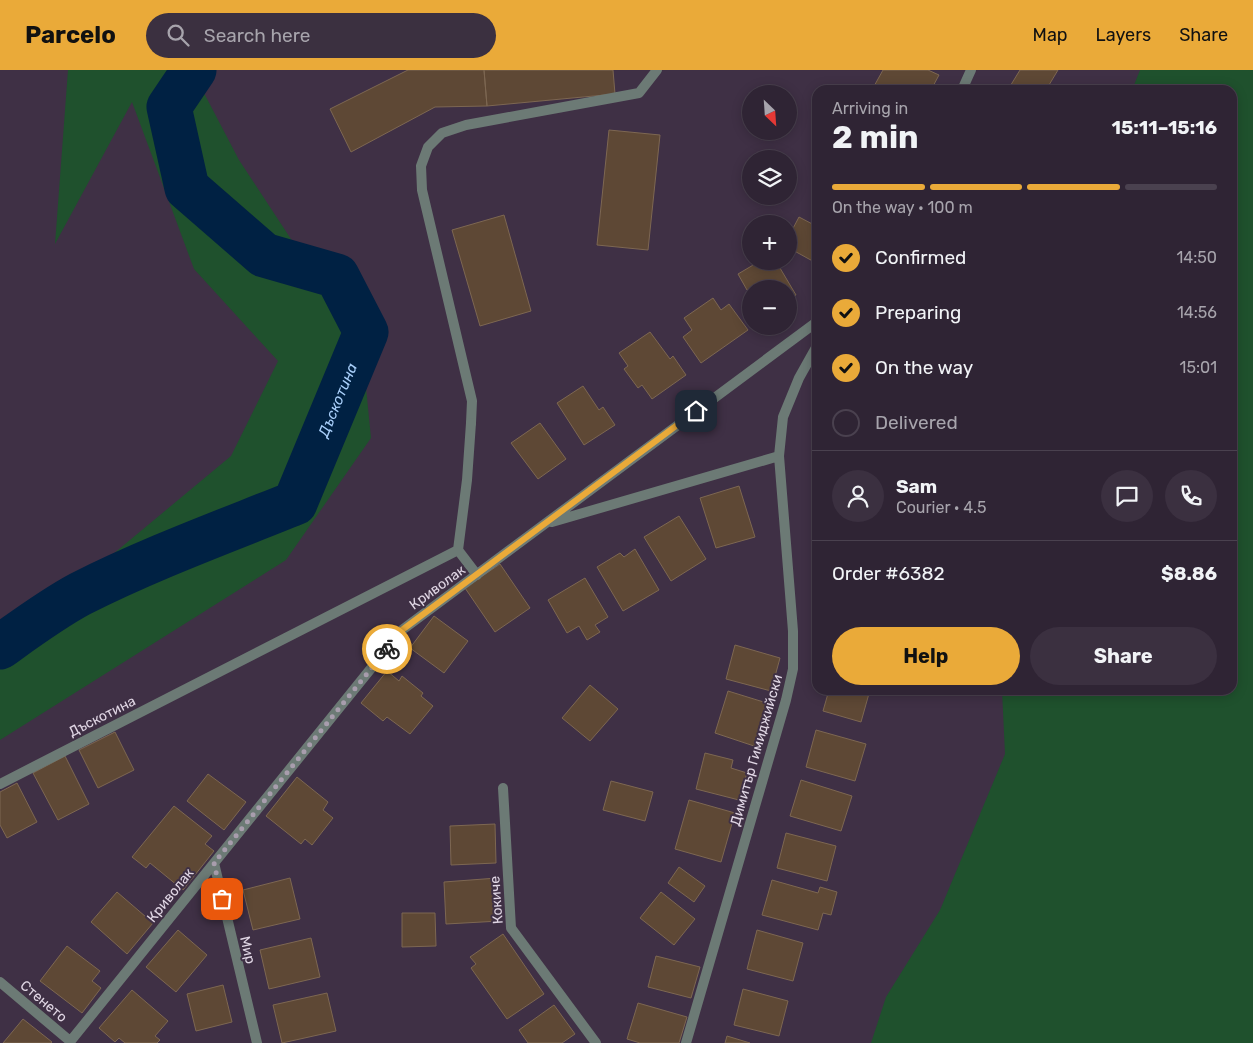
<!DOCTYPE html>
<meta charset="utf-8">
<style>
:root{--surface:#2f2434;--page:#3b3040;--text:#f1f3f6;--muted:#a7a4ac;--line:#4a414f;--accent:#eaaa39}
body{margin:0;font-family:Rubik,sans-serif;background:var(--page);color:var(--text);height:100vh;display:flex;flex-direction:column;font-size:19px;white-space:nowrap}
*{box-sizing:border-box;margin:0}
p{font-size:16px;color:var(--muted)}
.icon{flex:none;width:28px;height:28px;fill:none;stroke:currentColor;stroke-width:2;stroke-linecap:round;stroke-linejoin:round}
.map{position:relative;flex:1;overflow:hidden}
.drawer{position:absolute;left:812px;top:15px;width:425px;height:610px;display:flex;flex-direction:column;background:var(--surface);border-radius:15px;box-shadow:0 2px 12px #0003,0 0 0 1px var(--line)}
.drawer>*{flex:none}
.needle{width:32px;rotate:155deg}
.buttons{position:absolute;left:742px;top:15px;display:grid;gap:10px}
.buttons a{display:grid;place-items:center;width:55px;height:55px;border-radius:50%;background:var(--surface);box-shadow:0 2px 12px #0003,0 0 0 1px var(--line);font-size:25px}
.pin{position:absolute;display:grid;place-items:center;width:42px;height:42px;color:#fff;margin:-21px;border-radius:10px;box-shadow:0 2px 8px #0006}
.courier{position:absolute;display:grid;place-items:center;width:50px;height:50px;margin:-25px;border:4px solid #eaaa39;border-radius:50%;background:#fff;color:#222;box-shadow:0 1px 6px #0007}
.headline em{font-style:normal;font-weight:700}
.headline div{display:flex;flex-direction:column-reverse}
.headline{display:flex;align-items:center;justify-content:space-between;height:85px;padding:0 20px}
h1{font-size:32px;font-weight:700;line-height:38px}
.bar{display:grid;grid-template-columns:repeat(4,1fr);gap:8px 5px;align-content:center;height:60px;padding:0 20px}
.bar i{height:6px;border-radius:4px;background:var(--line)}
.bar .current{background:var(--accent)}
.bar p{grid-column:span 4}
.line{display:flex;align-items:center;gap:12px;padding:0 20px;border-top:1px solid var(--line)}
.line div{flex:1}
.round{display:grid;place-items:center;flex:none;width:52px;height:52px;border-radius:26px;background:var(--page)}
ol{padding:0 20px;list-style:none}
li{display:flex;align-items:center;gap:15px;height:55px}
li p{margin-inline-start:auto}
li .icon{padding:5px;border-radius:50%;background:var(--accent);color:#111;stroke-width:4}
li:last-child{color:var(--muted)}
li i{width:28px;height:28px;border:2px solid var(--line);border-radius:50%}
.action{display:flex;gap:10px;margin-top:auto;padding:10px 20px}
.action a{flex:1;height:58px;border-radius:30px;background:var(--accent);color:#111;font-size:20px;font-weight:700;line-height:58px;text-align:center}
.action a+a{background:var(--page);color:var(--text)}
header{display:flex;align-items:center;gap:30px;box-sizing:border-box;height:70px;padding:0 25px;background:var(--accent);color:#111}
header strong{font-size:24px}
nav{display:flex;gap:28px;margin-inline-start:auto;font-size:18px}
.search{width:350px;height:45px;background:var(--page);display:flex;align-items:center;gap:12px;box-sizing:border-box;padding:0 18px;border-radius:28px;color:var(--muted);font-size:19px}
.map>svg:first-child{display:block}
.green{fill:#1f512d}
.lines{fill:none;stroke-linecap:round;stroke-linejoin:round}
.river{stroke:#002143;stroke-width:45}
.building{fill:#5e4835;stroke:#7d6752}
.service{stroke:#6c7a75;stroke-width:10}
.minor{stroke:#6c7a75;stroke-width:10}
.done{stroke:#a89dad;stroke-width:5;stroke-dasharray:0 9}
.route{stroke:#eaaa39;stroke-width:6}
.labels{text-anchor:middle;stroke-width:4;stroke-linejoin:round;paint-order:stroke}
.street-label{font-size:14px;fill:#e1d7e5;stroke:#3f3045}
.water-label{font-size:15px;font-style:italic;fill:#a8cffa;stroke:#3f3045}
</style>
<header>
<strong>Parcelo</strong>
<div class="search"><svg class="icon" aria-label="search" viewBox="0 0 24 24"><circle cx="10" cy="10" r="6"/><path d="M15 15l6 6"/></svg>Search here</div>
<nav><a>Map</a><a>Layers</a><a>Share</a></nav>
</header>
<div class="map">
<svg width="1253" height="973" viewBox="0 0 1253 973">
<rect width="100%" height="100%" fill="#3f3045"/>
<path class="green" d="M68,0H192L239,90L362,277L371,368L286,490L0,670V578L231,386L278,291L194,199L132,32L55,174Z
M1140,0H1253V973H871L886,927L940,840L1005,684L1002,620H1232V20H1132Z"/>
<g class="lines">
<path class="river" id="s1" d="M0,577C25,559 52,539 80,524C149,489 223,462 295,433L366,262L337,206L264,185L187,118L169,37L194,0"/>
</g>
<path class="building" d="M408,0H484L487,36L435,37L351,82L330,39Z
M484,0H613L615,24L487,36Z
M883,0H928L939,5L931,20H878L873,18Z
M1020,0H1058L1046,20H1039L1034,17L1032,20H1012L1009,18Z
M609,60L660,65L648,180L597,175Z
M504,145L531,241L480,256L452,160Z
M799,147L818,157V194L789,178V166Z
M760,191H769L772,197L777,193L796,225L789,229V219H754L753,217L747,220L738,204Z
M713,228L721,240L729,234L748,260L701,293L683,267L692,260L684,248Z
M650,262L670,289L673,286L686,305L652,329L642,315L638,318L624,299L628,296L619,283Z
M583,316L599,340L603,337L615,355L584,375L557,333Z
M540,353L566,389L538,409L511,373Z
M739,416L755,467L716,478L700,428Z
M679,446L706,489L671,511L644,467Z
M635,479L659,520L623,541L597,497L620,483L624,487Z
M500,494L530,538L495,562L465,518Z
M585,508L608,547L595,555L600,562L587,570L579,556L567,563L548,530Z
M434,546L468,571L444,603L410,578Z
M735,575L780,588L771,621L726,609Z
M387,601L399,611L402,606L423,623L421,626L433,636L410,664L387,647L383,651L361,633Z
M590,615L618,639L590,671L562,648Z
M829,620H870L861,652L823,641Z
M728,621L770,634L757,677L715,663Z
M816,660L866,674L855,711L806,697Z
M115,662L134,700L98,718L79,680Z
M705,683L733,690L731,698L747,703L739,730L696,719Z
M65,686L89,734L58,750L33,703Z
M208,704L246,732L224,760L187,731Z
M297,707L328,732L323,740L333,748L312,775L305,769L301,774L266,746Z
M801,710L852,726L841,761L790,746Z
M611,711L653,722L645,751L603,740Z
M17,713L37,752L7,768L0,755V722Z
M689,730L735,743L721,792L675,779Z
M174,736L212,766L205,774L214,781L183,820L150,793L146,798L132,787Z
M495,754L496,793L451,795L450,756Z
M786,763L836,776L827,811L777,798Z
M679,797L705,816L694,832L668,813Z
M290,808L300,849L253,860L243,820Z
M497,808L500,851L446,854L444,812Z
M772,810L818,823L820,817L837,822L831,845L823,843L818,860L762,845Z
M117,822L153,853L127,884L91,852Z
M661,822L695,849L674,875L640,848Z
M402,843H435L436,876L402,877Z
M178,860L207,885L176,922L146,897Z
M757,860L803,873L793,911L747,899Z
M503,864L544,924L507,949L471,898L476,894L470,887Z
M311,868L320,907L269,919L260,880Z
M67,876L100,901L92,911L101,918L82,943L40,911Z
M656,886L700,897L691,928L648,917Z
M223,915L232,952L196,961L187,924Z
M743,919L788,931L779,966L734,955Z
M132,920L168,951L155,966L160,970L157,973H125L119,968L115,972L99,958Z
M327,923L336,961L282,973L273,935Z
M638,933L687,947L679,973H640L627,969Z
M554,935L575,964L562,973H528L519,960Z
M23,949L52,972L51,973H3Z
M727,966L750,973H725Z"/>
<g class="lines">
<path class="service" d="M471,353L472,331L422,120L421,96L428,77L442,63L466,55L639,23L657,0"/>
<path class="minor" d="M962,20L971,0
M471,353L467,410L458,480L477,505
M552,452L779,386
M0,714L458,480
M503,718L511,858L596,973
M214,793L257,973
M0,912L70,971
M69,973L402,560L818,251
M686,973L786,630L793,599V561L779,386L783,347L799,308L818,274"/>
</g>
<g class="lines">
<path class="done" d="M222,829L214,793L387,579"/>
<path class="route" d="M387,579L402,560L696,341"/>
</g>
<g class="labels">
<g class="street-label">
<text transform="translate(437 517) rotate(-36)" y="5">Криволак</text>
<text transform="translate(102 646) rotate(-27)" y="5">Дъскотина</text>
<text transform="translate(756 680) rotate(-74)" y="5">Димитър Гимиджийски</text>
<text transform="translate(170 825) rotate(-51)" y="5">Криволак</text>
<text transform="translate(496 830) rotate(-94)" y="5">Кокиче</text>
<text transform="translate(248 880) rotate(77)" y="5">Мир</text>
<text transform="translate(44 931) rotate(40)" y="5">Стенето</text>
</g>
<g class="water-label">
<text dy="5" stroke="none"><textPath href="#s1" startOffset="441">Дъскотина</textPath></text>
</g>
</g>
</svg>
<div class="buttons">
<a><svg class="needle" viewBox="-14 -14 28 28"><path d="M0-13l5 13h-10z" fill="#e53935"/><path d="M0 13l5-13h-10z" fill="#a7a4ac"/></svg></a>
<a><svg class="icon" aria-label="layers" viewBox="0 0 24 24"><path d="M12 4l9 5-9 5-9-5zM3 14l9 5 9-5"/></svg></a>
<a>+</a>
<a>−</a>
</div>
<div class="pin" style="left:222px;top:829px;background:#ea580c"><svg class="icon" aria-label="bag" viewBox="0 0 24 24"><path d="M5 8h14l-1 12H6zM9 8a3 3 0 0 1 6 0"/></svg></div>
<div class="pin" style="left:696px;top:341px;background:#1f2937"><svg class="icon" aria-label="home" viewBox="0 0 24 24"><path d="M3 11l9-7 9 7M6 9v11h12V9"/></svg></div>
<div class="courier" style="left:387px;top:579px"><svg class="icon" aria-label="bike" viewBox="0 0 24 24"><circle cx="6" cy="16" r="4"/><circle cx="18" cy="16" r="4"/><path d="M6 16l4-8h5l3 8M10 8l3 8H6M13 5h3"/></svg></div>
<section class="drawer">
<div class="headline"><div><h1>2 min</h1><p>Arriving in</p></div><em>15:11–15:16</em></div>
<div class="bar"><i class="current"></i><i class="current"></i><i class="current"></i><i></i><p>On the way · 100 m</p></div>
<ol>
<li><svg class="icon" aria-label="check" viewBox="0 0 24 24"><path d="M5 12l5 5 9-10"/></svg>Confirmed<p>14:50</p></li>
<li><svg class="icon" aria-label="check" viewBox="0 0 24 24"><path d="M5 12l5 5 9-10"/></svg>Preparing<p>14:56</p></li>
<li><svg class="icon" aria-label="check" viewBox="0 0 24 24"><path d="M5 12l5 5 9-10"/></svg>On the way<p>15:01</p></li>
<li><i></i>Delivered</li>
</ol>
<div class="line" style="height:90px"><a class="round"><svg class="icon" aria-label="person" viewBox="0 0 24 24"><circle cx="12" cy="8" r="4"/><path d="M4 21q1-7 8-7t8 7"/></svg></a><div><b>Sam</b><p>Courier · 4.5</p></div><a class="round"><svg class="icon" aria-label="chat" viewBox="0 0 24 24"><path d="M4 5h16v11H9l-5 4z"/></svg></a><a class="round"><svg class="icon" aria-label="phone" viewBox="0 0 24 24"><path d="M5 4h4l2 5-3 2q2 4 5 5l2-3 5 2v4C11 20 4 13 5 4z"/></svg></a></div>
<div class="line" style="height:65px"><div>Order #6382</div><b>$8.86</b></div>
<div class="action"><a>Help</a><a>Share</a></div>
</section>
</div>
